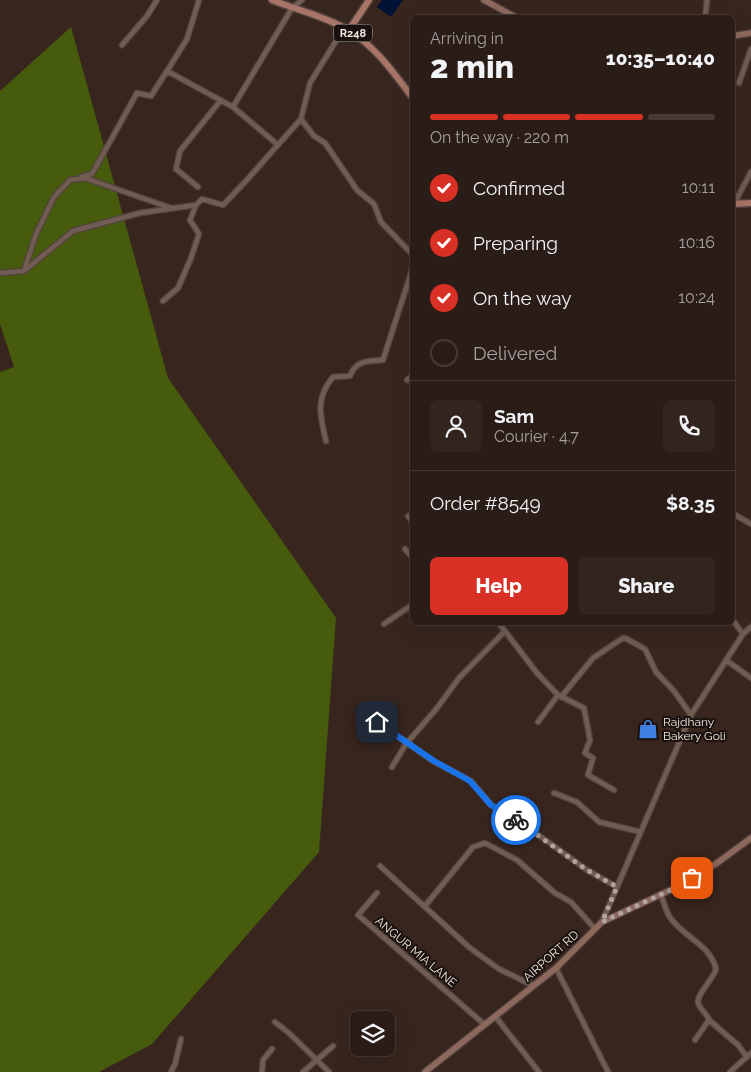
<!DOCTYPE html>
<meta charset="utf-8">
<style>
:root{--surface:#2a1c16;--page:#32251f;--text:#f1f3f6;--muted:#a5a1a1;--line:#463a35;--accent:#d93025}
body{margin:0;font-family:Raleway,sans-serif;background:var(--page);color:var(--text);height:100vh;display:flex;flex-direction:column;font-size:19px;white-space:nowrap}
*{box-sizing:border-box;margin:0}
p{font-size:16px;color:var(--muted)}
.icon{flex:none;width:28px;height:28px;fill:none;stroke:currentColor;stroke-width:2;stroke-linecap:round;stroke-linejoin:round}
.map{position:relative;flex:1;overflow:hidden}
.drawer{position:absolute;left:410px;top:15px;width:325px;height:610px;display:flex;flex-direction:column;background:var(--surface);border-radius:8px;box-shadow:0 5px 20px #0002,0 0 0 1px var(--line)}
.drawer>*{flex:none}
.controls{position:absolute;left:350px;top:1011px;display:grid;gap:10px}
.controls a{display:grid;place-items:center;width:45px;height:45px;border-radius:8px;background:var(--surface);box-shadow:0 5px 20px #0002,0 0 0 1px var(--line);font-size:25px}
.pin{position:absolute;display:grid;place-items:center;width:42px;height:42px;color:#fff;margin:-21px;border-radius:10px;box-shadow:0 2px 8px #0006}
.courier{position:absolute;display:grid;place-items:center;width:50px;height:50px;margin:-25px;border:4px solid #1a73e8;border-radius:50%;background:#fff;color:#222;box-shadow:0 1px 6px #0007}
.overview em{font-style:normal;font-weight:800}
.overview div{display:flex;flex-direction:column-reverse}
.overview{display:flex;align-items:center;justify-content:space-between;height:85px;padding:0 20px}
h1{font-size:32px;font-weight:800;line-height:38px}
.bar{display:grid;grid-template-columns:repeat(4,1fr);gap:8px 5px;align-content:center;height:60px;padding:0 20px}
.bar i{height:6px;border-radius:4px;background:var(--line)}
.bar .on{background:var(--accent)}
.bar p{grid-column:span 4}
.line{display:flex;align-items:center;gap:12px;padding:0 20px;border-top:1px solid var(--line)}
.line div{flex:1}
.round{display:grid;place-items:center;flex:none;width:52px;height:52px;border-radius:8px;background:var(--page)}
ol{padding:0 20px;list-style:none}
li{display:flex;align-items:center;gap:15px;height:55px}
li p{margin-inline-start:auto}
li .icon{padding:5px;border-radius:50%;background:var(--accent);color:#fff;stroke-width:4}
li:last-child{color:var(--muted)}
li i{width:28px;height:28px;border:2px solid var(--line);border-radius:50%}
.cta{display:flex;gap:10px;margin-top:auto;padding:10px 20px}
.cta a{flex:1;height:58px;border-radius:8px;background:var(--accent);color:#fff;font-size:20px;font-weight:800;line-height:58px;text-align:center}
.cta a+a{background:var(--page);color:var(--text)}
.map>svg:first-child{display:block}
.forest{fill:#475b0d}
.water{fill:#001235}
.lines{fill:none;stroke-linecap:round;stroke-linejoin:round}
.minor-casing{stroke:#52423c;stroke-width:7}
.secondary-casing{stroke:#52423c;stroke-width:8}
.primary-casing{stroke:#52423c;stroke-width:9}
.minor{stroke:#715c53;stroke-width:4.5}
.secondary{stroke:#8d685d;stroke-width:5.5}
.primary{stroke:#a87467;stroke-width:6}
.done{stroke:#b2a39d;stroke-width:5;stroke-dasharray:0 9}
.route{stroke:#1a73e8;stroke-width:6}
.labels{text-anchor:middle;stroke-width:4;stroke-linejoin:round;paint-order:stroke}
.shield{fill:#19110d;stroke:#b2a7a2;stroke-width:1}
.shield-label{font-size:11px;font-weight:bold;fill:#f4e7e2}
.poi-label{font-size:12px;fill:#f4e7e2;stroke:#19110d;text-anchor:start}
.street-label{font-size:12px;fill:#f4e7e2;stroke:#19110d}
</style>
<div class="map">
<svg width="751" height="1072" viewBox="0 0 751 1072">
<rect width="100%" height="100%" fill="#38261e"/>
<path class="forest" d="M71,27L168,378L336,618L319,852L152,1044L99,1072H0V372L14,367L0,324V91Z"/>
<path class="water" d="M382,0H403L391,17L377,7Z"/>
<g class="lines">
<defs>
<path id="minor" d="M199,0L187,39L167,71L233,107
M705,18L707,0
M122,45L147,16L157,0
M739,83L751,49
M301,119L314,136L325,143L357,190L374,204L381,222L412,254
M278,145L233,107L292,8L302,0
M81,177L92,174L137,93L151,96L167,71
M198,187L176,169L180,151L221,100
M734,204L751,172
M24,271L36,234L54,197L70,180L85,178L171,208
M0,273L24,271L73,231L140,213L196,205
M163,301L178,288L191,258L199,234L190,220L196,205L202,199L223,205L245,182L301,119L310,83L344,28
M407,380L412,376
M326,441C320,416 315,398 333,377L350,376C356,360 368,361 383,360L412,270
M732,513L751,524
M408,516L412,521
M405,549L412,557
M732,619L743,634
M498,622L537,673L558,695L584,708L590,740L585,753L593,758L588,775L614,790
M384,624L412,605
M726,660L751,678
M561,697L593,658L623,638L627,639L645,649L656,672L674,691L691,715
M377,722L433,761L471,781L491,805L526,826L587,870L617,887
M538,722L558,695
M392,767L406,744L437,708L459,678L505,631
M554,793L577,802L599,822L641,832
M380,866L470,948L499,969L534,986
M377,893L358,915L484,1024
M661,895C664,902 666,914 672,920C686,938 710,945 716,969C714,978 697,994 698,1002C699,1009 707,1013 709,1020L695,1040
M425,906L473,847L485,843L517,860L555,893L571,902L595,929
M602,922L691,715L743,634L751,627
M556,968L608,1072
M495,1016L539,1072
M709,1020L738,1045L747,1057
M275,1022L289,1033L329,1072
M171,1072L175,1064L181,1039
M262,1072L263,1060L272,1049
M303,1072L333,1046
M730,1072L751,1053"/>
<path id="secondary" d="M484,0L517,18
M732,36L751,33
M425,1072L556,968L602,922L679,886L717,863L751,838"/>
<path id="primary" d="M272,0C297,10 325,16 348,30C375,46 394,73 412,97
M349,30L369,0
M732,204L751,203"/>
</defs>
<use href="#minor" class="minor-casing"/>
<use href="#secondary" class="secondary-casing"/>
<use href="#primary" class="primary-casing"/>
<use href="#minor" class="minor"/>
<use href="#secondary" class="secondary"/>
<use href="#primary" class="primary"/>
</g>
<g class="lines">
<path class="done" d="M516,820L587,870L617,887L602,922L679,886L692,878"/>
<path class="route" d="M377,722L434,761L470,781L491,805L516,820"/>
</g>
<defs>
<symbol id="shop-bare" viewBox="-9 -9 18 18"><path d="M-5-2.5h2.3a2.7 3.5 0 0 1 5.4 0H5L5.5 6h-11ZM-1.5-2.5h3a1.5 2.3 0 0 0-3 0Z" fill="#3f7fe0" stroke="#19110d" stroke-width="2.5" paint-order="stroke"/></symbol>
</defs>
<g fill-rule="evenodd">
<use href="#shop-bare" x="634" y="715" width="28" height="28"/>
</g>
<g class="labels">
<rect class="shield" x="334" y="24.5" width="38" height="17" rx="4"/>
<g class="shield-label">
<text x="353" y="37">R248</text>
</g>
<g class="poi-label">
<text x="663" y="726">Rajdhany<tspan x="663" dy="14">Bakery Goli</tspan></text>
</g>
<g class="street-label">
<text transform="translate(416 952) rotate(40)" y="4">ANGUR MIA LANE</text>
<text transform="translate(551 956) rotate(-42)" y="4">AIRPORT RD</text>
</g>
</g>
</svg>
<div class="controls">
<a><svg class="icon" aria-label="layers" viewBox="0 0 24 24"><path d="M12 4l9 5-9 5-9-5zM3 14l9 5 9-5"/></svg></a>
</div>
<div class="pin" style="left:692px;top:878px;background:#ea580c"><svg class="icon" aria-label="bag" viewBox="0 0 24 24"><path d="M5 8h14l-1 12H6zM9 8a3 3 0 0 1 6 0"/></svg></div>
<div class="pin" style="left:377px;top:722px;background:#1f2937"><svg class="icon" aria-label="home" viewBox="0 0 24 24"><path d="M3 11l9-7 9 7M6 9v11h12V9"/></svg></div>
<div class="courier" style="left:516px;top:820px"><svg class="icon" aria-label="bike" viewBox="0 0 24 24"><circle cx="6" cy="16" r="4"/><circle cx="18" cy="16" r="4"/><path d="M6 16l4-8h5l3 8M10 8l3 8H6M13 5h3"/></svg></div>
<section class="drawer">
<div class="overview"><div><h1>2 min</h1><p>Arriving in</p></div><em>10:35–10:40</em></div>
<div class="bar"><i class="on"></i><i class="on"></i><i class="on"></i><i></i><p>On the way · 220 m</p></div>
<ol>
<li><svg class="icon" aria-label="check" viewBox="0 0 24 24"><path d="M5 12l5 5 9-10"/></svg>Confirmed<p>10:11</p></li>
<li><svg class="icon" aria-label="check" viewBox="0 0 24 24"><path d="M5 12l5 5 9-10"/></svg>Preparing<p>10:16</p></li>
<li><svg class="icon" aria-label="check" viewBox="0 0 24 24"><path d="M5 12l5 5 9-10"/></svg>On the way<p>10:24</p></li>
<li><i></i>Delivered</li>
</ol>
<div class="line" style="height:90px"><a class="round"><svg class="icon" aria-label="person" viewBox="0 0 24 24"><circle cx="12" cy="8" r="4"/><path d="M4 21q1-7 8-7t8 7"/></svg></a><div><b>Sam</b><p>Courier · 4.7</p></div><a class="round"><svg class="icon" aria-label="phone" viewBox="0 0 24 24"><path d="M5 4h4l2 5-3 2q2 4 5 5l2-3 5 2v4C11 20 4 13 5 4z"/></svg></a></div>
<div class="line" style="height:65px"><div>Order #8549</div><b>$8.35</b></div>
<div class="cta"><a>Help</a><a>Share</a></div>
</section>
</div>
